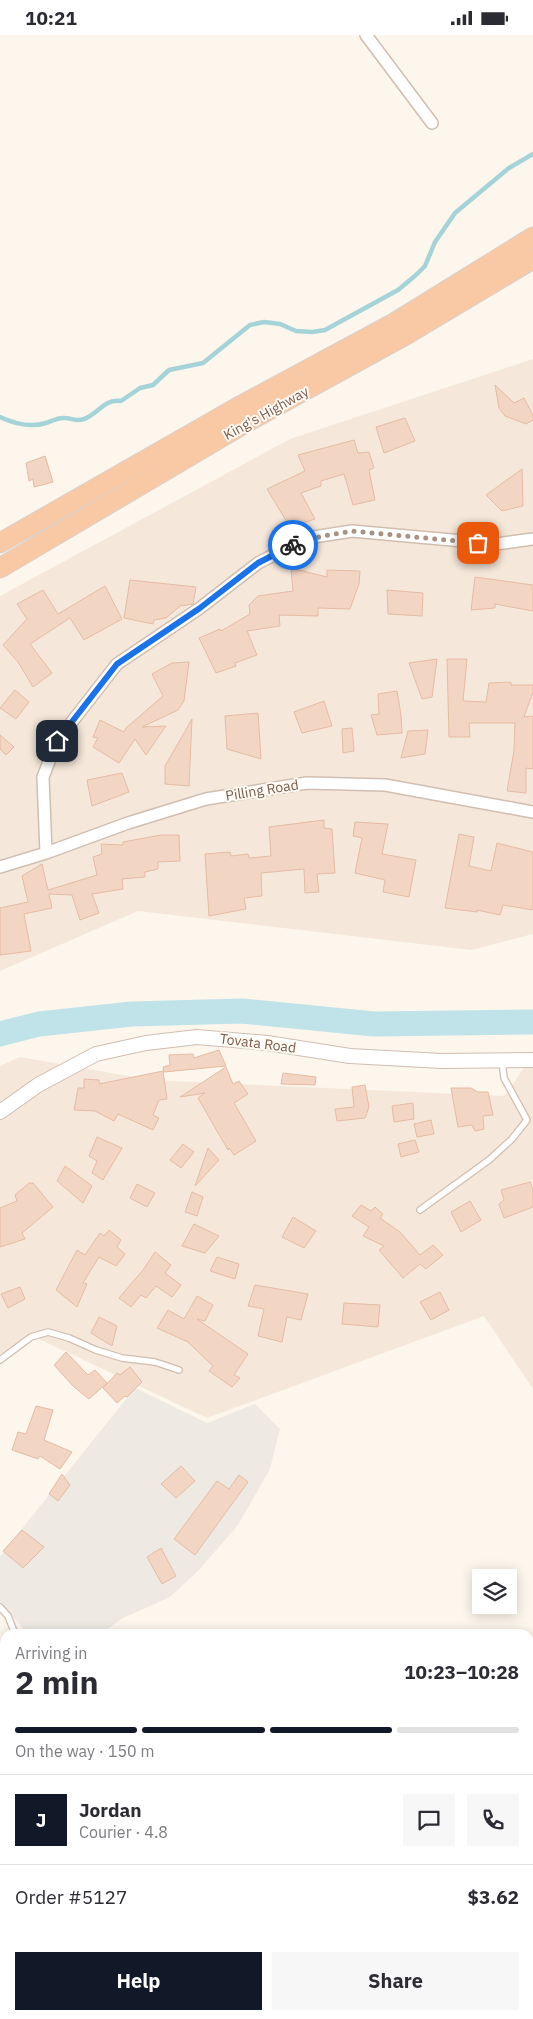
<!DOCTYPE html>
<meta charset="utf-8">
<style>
:root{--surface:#fff;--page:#f7f7f7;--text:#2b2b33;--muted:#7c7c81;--line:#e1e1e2;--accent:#111827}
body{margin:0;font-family:"IBM Plex Sans",sans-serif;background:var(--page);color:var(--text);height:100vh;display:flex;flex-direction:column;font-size:19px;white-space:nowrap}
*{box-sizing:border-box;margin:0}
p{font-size:16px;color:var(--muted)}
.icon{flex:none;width:28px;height:28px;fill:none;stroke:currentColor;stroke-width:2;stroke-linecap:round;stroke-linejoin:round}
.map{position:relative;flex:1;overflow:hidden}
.sheet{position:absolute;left:0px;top:1594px;width:534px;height:391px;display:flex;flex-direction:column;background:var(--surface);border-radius:15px 15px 0 0;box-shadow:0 2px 12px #0003}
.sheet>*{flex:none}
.buttons{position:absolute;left:472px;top:1534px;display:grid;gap:10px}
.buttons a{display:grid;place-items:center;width:45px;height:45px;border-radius:0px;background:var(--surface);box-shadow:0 2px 12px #0003;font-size:25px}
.pin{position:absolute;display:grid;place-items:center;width:42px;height:42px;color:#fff;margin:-21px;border-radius:10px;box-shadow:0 2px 8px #0006}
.courier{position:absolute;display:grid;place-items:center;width:50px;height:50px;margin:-25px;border:4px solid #1a73e8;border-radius:50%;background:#fff;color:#222;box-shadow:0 1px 6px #0007}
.summary em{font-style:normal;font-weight:700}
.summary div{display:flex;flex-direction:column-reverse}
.summary{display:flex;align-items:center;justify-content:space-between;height:85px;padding:0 15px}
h1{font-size:32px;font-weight:700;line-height:38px}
.bar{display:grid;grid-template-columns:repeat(4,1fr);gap:8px 5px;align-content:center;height:60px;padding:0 15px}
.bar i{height:6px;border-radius:4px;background:var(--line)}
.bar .active{background:var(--accent)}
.bar p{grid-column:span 4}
.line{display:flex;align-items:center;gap:12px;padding:0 15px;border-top:1px solid var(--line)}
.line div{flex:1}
.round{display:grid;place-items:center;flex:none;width:52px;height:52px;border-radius:0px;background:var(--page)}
.action{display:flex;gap:10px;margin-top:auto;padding:10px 15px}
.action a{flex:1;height:58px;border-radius:0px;background:var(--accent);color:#fff;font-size:20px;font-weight:700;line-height:58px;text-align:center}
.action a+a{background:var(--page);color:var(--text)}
.status{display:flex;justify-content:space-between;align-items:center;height:35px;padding:0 25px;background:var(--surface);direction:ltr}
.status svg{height:14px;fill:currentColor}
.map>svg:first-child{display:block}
.residential{fill:#f5e8da}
.industrial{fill:#efe9e4}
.water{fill:#bfe3e8;stroke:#a5d3da}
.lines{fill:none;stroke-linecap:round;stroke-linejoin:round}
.stream{stroke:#a5d3da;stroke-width:4.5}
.river{stroke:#bfe3e8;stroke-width:25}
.building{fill:#f3d5c3;stroke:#e6bba3}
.service-casing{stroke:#d1beb0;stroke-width:8}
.minor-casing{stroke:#d1beb0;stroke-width:14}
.tertiary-casing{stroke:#d1beb0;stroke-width:16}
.trunk-casing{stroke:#dad1cd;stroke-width:21}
.service{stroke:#fff;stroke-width:5.5}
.minor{stroke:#fff;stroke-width:11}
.tertiary{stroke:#fff;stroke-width:14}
.trunk{stroke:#f9c8a4;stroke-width:19}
.done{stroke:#a89285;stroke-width:5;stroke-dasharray:0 9}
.route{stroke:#1a73e8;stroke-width:6}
.labels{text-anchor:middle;stroke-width:4;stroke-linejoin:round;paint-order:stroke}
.street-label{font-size:14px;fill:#7a5c4d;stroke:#fffaf3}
</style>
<div class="status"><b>10:21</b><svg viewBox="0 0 49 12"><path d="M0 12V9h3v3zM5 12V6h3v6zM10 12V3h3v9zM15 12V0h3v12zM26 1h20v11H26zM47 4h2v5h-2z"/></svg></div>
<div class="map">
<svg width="533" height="1984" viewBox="0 0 533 1984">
<rect width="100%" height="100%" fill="#fdf6ec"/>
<path class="residential" d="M533,324V899L471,915L138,876L0,936V561L290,404Z
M533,1019V1354L484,1281L207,1383L37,1303L0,1319V1031L20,1022L151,1045L505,1061Z"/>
<path class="industrial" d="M135,1353L207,1388L255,1369L280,1394L270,1434L238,1490L199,1535L170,1562L123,1583L100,1599H28L0,1566V1521Z"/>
<path class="water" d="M0,987L32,988L0,1007Z"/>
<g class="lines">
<path class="stream" d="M0,382C15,389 30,393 46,388C52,386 58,382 65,383C72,383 75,387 84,384C98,379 105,363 121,366L140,353L153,350L169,335L203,328L250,290L264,287L280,289L296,296L312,297L325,295L398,255L416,240L425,231L435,207L455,178L509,133L533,119"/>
<path class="river" d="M0,999L39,989L132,979L242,976L374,989L533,987"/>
</g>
<path class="building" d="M495,350L514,368L524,363L533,380V385L526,389L505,381L499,373Z
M405,383L415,406L384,418L376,392Z
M354,405L358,418L369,417L374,433L369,435L375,465L353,470L344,439L321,446V451L301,458L315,484L290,492L267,454L305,436L298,420Z
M45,421L53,447L34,452L33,444L29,446L26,428Z
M522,434L523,471L502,476L486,460Z
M291,533L327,542V535L360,536L359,549L350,574L318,573V581L279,580L280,591L247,596L257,620L235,628L236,631L216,638L199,603L220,594L221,596L250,579L249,570L258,561L293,556Z
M475,542L533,550V576L495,569V573L471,575Z
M130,545L196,552L193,569L180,571L166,583L154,585L153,589L124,583Z
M105,551L122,584L84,605L70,583L30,609L52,638L33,652L18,627L3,610L27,584L17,569L43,555L58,579Z
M387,555L423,558L422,581L388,579Z
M437,624L432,662L422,664L409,628Z
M447,624H467L463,666L486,667L489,648L511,647V650H533V657L524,682L533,681V734L526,733V758L507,756L514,715L515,688H469L470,702H449Z
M189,627L184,666L178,675L142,692L166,691L146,720L135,704L119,728L93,712L98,703L93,702L100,685L124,697L126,693L163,661L152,639L172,628Z
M15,655L29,667L16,684L0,673Z
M397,656L401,680L402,698L377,700L371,680L379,679L378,659Z
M324,666L332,691L302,698L294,677Z
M258,678L261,724L227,714L225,681Z
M192,684L189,751L165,749V731Z
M352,693L354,716L343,718L342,694Z
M428,695L425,719L401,723L408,696Z
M0,700L14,712L6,720L0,714Z
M122,738L129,757L92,771L87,745Z
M324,785V793L332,794L335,838L317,839L319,857L305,858L304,834L261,838L262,861L244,863L246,874L209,881L205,819L230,817L231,821L248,819L249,823L271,821L269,792Z
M355,787L388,789L382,819L416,825L409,862L383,857L385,845L355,838L362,803L353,801Z
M459,799L474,802L469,831L491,836L497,808L533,817V875L503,870L500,880L477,875V877L445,873Z
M161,800H179L180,826L158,827V834L145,837V842L122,844L123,854L92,859L99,878L80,885L72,860L49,859L52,873L24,879L31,916L0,920V873L28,867L22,841L42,829L48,855L97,840L93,822L102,819L101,809L123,810V807Z
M219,1015L226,1031L164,1037L163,1032L170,1030L169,1020L193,1019L194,1023Z
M226,1032L233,1049L239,1046L248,1059L234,1068L256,1106L234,1120L229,1113L228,1115L198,1063L205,1058L180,1062Z
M163,1036L167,1064L159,1065L153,1080L159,1083L153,1095L118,1079L114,1086L95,1076L74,1075L78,1053H84V1044L99,1045V1049Z
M283,1038L316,1042L315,1050L281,1049Z
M365,1050L369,1072L365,1083L337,1086L335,1074L354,1072L352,1052Z
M451,1053H471L478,1057H488L493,1080L483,1081L484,1094L475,1096L472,1090L458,1092Z
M413,1068L414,1084L394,1087L392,1071Z
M431,1085L434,1099L417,1102L414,1089Z
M97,1102L122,1113L103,1145L92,1138L97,1126L89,1121Z
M415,1105L419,1117L401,1122L398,1109Z
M183,1109L194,1117L181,1133L170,1125Z
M208,1113L219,1125L195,1151Z
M65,1131L92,1151L83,1168L57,1146Z
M530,1147L533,1155V1172L504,1183L499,1169L504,1165L501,1155Z
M29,1148H33L53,1172L22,1198L25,1204L0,1212V1173L17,1166L15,1160Z
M137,1149L155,1158L147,1172L130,1163Z
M192,1157L203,1162L197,1181L185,1177Z
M470,1166L481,1185L461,1197L451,1177Z
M361,1170L371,1176L375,1172L383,1179L380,1183L400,1197L420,1220L433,1210L443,1220L426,1234L420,1229L403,1243L379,1215L384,1211L363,1201L369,1192L352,1181Z
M293,1182L316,1196L304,1213L282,1202Z
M194,1189L219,1201L205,1218L182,1211Z
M109,1195L121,1205L117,1212L125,1219L116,1231L99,1222L83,1248L87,1249L77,1272L56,1255L77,1215L85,1220L100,1198L104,1201Z
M155,1217L171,1230L165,1238L181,1250L172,1262L156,1251L146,1263L141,1260L131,1272L119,1263L143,1235Z
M217,1222L239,1229L235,1244L210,1236Z
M255,1250L308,1259L301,1285L287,1282L282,1307L258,1301L264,1274L248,1271Z
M20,1252L25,1264L8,1273L1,1259Z
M440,1257L449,1275L431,1285L420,1267Z
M197,1261L213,1270L205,1286L197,1284L248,1319L234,1340L240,1343L232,1352L209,1336L213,1331L188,1307L157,1293L168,1275L184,1284Z
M344,1268L380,1270L378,1292L342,1289Z
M99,1282L117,1291L112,1311L91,1298Z
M66,1317L88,1340L95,1335L107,1348L89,1364L73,1351L54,1330Z
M130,1332L142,1347L127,1362L125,1361L117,1368L103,1353L117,1338L120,1340Z
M36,1371L53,1375L44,1405L72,1417L60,1434L40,1421L38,1424L12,1415L18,1397L26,1399Z
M181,1431L195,1446L176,1463L161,1449Z
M62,1439L70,1450L58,1466L49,1459Z
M239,1440L248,1447L195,1520L174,1504L217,1446L229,1454Z
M22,1495L44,1512L23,1533L3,1516Z
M161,1513L176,1541L162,1549L147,1522Z"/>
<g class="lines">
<defs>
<path id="service" d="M420,1175L489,1125L512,1104L527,1085L504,1043L502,1026
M0,1325L31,1302L48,1297L69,1303L96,1315L122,1323L155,1327L179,1335
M0,1572L8,1581L15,1599
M0,1761L5,1762"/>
<path id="minor" d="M366,0L432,88
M46,818L43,742L57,706L117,629L200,573L258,528L307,503L352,496L496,509L533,504
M0,832L46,818L128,788L206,764L307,748L385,750L533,777"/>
<path id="tertiary" d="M0,1077L38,1050L96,1019L146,1008L197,1002L267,1008L350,1021L442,1026L533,1025"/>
<path id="trunk" d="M0,508L238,372L394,288L533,202
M0,533L249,386L404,301L533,224"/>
</defs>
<use href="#service" class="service-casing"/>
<use href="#minor" class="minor-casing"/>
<use href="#tertiary" class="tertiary-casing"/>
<use href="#trunk" class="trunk-casing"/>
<use href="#service" class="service"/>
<use href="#minor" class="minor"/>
<use href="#tertiary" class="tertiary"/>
<use href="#trunk" class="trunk"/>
</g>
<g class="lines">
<path class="done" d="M293,510L307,504L352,496L478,508"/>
<path class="route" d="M57,706L117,629L200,573L258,528L293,510"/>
</g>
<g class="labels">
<g class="street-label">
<text transform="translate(266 378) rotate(-29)" y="5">King's Highway</text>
<text transform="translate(262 755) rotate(-9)" y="5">Pilling Road</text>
<text transform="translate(258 1008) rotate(7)" y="5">Tovata Road</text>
</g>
</g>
</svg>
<div class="buttons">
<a><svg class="icon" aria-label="layers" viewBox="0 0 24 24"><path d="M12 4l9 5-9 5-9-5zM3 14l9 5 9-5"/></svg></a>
</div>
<div class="pin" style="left:478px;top:508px;background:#ea580c"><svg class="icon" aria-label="bag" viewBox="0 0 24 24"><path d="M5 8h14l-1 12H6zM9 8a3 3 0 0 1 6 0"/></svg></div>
<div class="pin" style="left:57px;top:706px;background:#1f2937"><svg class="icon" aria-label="home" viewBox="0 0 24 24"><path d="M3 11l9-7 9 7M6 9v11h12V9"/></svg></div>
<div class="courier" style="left:293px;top:510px"><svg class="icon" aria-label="bike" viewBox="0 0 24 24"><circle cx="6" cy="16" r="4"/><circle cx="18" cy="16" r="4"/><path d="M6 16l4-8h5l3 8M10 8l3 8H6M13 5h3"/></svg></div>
<section class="sheet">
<div class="summary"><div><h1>2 min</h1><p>Arriving in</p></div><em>10:23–10:28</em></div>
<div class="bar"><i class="active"></i><i class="active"></i><i class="active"></i><i></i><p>On the way · 150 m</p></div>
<div class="line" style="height:90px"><b class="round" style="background:var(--accent);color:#fff">J</b><div><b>Jordan</b><p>Courier · 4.8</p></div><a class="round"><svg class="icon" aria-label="chat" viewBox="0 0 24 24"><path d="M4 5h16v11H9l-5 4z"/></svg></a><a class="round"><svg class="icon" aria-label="phone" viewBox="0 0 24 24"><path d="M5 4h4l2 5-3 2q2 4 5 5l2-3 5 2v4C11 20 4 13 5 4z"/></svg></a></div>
<div class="line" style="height:65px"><div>Order #5127</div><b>$3.62</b></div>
<div class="action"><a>Help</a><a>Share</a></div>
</section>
</div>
